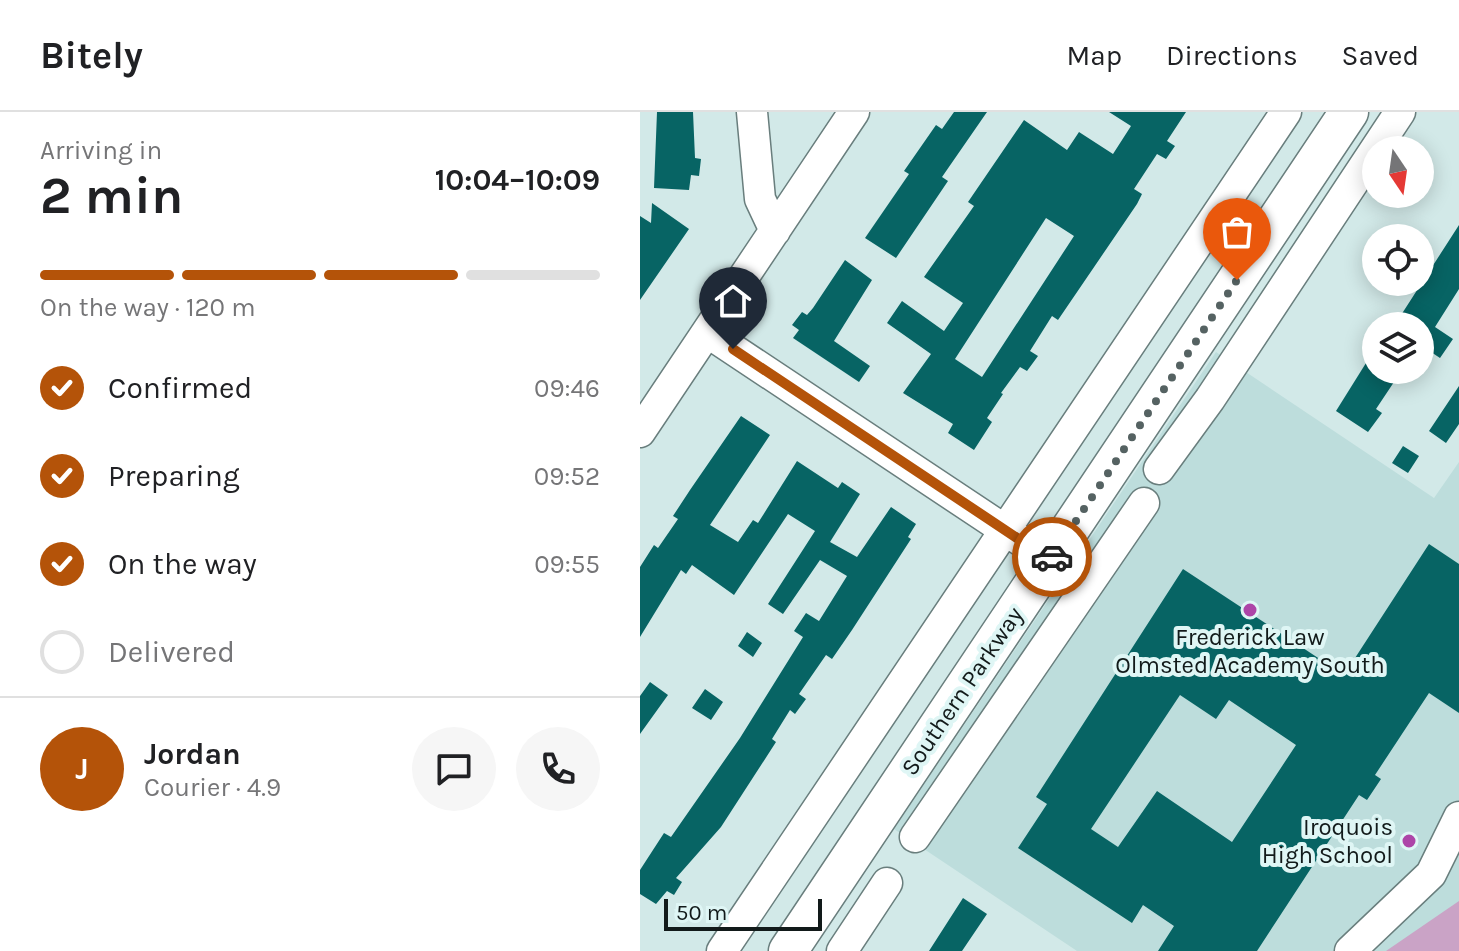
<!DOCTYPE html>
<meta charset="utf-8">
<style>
:root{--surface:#fff;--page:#f6f6f6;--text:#202124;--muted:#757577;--line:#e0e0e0;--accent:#b45309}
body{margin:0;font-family:Karla,sans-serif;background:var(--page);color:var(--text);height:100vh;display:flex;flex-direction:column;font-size:30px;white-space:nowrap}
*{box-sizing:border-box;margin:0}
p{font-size:26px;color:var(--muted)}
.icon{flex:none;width:44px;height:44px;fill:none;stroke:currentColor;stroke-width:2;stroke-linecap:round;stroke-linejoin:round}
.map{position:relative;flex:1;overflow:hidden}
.panel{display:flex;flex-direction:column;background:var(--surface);width:640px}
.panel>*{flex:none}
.needle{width:52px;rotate:167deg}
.buttons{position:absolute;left:722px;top:24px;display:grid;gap:16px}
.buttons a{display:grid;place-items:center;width:72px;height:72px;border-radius:50%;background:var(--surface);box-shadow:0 4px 20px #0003;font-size:40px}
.scale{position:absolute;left:24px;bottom:20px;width:158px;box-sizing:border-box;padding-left:8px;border:4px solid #121a1a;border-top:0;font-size:22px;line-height:28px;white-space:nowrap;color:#121a1a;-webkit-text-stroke:6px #dff6f5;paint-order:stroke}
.pin{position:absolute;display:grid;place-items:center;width:68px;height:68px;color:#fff;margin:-82px -34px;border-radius:50% 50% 50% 0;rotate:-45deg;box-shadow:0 0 8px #0007}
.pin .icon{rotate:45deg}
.courier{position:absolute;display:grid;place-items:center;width:80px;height:80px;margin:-40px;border:6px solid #b45309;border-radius:50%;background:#fff;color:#222;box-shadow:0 2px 10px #0007}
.head em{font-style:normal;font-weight:700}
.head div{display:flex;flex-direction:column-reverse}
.head{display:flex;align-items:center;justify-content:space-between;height:136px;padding:0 40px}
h1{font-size:52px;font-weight:700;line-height:60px}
.bar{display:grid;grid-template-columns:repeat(4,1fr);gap:12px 8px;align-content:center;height:96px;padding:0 40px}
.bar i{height:10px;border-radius:6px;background:var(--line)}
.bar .selected{background:var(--accent)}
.bar p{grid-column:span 4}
.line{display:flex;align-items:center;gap:20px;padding:0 40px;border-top:2px solid var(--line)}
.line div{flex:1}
.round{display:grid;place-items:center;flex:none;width:84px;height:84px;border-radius:42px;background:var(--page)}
ol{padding:0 40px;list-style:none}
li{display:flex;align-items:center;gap:24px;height:88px}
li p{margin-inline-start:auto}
li .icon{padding:8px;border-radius:50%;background:var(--accent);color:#fff;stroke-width:4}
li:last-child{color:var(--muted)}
li i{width:44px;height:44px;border:4px solid var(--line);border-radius:50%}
header{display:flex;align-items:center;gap:48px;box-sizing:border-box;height:112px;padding:0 40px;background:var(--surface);border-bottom:2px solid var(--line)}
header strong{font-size:38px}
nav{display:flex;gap:44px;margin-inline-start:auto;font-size:28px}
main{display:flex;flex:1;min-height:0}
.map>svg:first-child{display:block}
.built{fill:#bddddc}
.green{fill:#caa3c6}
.building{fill:#076464;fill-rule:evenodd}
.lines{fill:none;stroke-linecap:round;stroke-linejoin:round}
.minor-casing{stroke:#697e7d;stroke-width:33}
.major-casing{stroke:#697e7d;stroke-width:41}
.minor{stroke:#fff;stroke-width:30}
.major{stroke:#fff;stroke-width:38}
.done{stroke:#556262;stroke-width:8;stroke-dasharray:0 14.4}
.route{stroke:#b45309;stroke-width:10}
.poi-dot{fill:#ad45a8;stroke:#dff6f5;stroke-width:3}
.labels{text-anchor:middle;stroke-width:8;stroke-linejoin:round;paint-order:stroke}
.poi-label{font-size:24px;fill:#121a1a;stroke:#dff6f5}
.street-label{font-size:24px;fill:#121a1a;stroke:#dff6f5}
</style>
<header>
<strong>Bitely</strong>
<nav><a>Map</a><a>Directions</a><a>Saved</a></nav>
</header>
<main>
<section class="panel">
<div class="head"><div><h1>2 min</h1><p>Arriving in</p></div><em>10:04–10:09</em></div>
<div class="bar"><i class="selected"></i><i class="selected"></i><i class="selected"></i><i></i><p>On the way · 120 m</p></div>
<ol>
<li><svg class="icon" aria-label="check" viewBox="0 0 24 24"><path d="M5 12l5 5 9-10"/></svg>Confirmed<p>09:46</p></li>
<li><svg class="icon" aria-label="check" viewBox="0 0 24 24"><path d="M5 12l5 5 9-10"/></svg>Preparing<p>09:52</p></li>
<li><svg class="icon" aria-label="check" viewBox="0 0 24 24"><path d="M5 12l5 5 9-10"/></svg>On the way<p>09:55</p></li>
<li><i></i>Delivered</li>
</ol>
<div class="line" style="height:144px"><b class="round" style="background:var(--accent);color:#fff">J</b><div><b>Jordan</b><p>Courier · 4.9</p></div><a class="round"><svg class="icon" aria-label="chat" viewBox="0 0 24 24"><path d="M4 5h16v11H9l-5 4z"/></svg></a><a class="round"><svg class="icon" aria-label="phone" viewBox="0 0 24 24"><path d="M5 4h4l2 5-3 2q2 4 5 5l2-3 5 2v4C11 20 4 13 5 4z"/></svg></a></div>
</section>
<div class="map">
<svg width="819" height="839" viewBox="0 0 819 839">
<rect width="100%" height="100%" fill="#d2e9e8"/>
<path class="built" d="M576,240L794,386L819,350V839H437L254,717Z"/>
<path class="green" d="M819,789V839H746Z"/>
<path class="building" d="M17,0H53L55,46L61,47L59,64L51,63L49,78L14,76Z
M314,0H347L302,65L308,69L256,146L225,126L269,62L264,59L296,13L302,17Z
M469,0H546L527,29L535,34L526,47L517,42L494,77L502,82L497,92L418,208L412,204L390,239L398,244L387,259L380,255L361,281L363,282L347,306L352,310L334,338L308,321L313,312L263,281L291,242L247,211L262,189L304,219L323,191L284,165L334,94L328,90L384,8L427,38L439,20L473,42L491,14ZM406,106L434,124L342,265L315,247Z
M12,91L49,117L0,188V104L11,111Z
M819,113V177L795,215L813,227L800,246L782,234L780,237V214H754Z
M205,148L232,168L194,229L230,254L219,270L153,226L159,218L152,213L162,200L167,203L173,196Z
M736,235V258H762L736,297L742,301L728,320L696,299Z
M819,274V312L806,331L789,319Z
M101,304L130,323L70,413L98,430L113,408L118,411L157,349L198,376L202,370L220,382L190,430L217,445L251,395L276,412L268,425L271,427L212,518L192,547L186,543L159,582L166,587L155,602L150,598L132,627L136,630L81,715L36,766L42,770L34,783L27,779L16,792L0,782V758L24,721L31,725L100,626L163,525L154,519L166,501L179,509L207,464L180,448L143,502L128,492L175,419L148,402L94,483L52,453L46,462L41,458L0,525V455L14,433L18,436L38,407L33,404L50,378Z
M763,334L779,344L768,361L752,351Z
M789,432L819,452V601L789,581L735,663L741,667L727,688L719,683L617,839H518L534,814L503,793L492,811L378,736L407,692L396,685L543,457L704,563ZM540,583L576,607L589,588L656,633L592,730L517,679L478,735L451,717Z
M107,520L122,531L113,545L98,534Z
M10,570L28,583L0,622V584Z
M65,577L83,590L71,608L52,596Z
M323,786L347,802L322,839H289Z"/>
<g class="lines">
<defs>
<path id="minor" d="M112,0L120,87L135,119
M67,220L410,448
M0,320L214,0
M519,357L570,287L760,0
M275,725L504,391
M82,839L646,0
M202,839L247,771
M710,839L791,762L819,705"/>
<path id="major" d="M148,839L709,0"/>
</defs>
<use href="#minor" class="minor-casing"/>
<use href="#major" class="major-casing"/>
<use href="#minor" class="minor"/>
<use href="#major" class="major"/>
</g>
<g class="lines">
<path class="done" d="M412,445L597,168"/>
<path class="route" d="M93,237L410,448L412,445"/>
</g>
<g class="poi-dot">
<circle cx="610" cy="498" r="8"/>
<circle cx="769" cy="729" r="8"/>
</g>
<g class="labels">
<g class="poi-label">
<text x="610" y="533">Frederick Law<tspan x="610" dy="28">Olmsted Academy South</tspan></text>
<text x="753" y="723" text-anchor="end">Iroquois<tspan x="753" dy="28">High School</tspan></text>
</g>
<g class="street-label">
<text transform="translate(322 579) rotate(-56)" y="8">Southern Parkway</text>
</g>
</g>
</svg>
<div class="buttons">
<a><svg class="needle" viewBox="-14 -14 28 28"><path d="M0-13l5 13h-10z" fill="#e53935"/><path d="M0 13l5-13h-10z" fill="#757577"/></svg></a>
<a><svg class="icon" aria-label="locate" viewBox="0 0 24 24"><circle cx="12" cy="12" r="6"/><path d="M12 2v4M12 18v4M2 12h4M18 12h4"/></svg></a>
<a><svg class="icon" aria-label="layers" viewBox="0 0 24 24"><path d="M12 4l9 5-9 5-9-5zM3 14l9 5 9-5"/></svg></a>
</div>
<div class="scale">50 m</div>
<div class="pin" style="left:597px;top:168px;background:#ea580c"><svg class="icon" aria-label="bag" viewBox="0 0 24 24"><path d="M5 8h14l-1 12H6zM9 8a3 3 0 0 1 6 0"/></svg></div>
<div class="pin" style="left:93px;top:237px;background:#1f2937"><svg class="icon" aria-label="home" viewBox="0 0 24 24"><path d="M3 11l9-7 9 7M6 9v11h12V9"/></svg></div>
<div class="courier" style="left:412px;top:445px"><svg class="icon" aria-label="car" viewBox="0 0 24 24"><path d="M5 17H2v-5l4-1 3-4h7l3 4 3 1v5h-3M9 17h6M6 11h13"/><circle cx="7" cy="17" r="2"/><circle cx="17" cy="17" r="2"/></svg></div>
</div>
</main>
